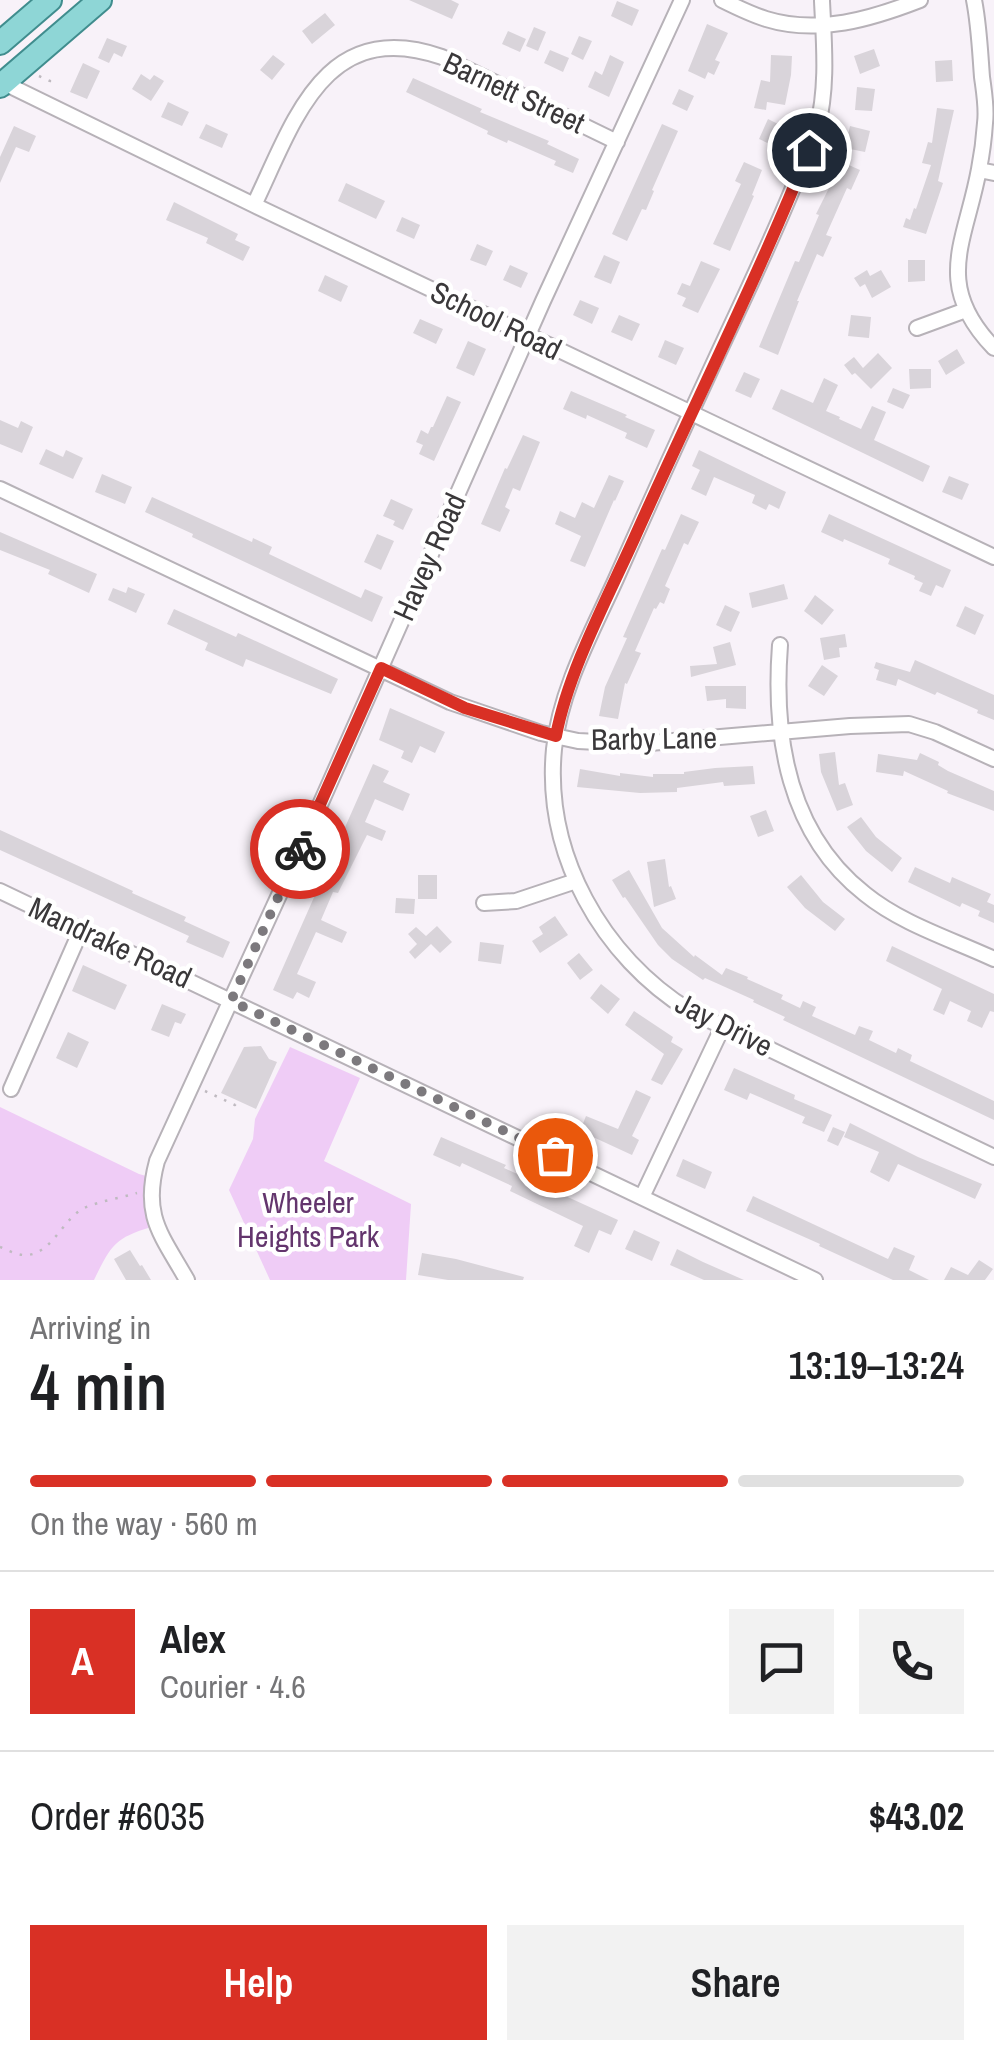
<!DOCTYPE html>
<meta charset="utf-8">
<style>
:root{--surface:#fff;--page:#f2f2f2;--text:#202124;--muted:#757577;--line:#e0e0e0;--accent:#d93025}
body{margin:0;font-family:"Archivo Narrow",sans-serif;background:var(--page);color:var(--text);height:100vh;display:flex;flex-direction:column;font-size:38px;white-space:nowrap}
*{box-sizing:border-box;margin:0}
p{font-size:32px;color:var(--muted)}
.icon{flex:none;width:55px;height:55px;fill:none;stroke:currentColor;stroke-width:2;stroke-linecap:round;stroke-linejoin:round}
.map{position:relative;height:1280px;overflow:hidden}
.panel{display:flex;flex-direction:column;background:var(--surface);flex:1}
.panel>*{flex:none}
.pin{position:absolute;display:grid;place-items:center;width:85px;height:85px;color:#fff;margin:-42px;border:5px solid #fff;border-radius:50%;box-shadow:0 2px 10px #0007}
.courier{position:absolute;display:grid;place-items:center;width:100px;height:100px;margin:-50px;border:8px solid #d93025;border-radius:50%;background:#fff;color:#222;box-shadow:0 2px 12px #0007}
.overview em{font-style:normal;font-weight:600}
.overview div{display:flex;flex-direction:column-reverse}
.overview{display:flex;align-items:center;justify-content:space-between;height:170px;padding:0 30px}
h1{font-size:65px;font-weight:600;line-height:75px}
.bar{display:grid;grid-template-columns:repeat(4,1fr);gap:15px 10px;align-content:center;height:120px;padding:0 30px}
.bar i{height:12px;border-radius:8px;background:var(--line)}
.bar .current{background:var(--accent)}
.bar p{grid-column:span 4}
.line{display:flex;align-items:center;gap:25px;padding:0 30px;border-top:2px solid var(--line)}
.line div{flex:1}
.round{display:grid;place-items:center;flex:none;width:105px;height:105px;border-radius:0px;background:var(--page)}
.primary-button{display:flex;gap:20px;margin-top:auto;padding:20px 30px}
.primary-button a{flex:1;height:115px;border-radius:0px;background:var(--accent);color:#fff;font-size:40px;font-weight:600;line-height:115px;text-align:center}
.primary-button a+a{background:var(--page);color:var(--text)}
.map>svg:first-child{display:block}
.green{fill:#efccf6}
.building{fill:#d9d4da}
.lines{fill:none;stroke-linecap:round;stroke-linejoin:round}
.minor-casing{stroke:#b7b2b8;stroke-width:18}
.primary-casing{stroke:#408d8e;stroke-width:26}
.path{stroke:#bfbac0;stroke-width:2.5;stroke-dasharray:2.5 8;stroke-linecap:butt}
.minor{stroke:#fff;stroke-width:14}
.primary{stroke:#8ed6d6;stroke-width:22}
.done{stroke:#7c797d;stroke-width:10;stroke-dasharray:0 18}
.route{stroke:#d93025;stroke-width:12}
.labels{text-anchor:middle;stroke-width:9;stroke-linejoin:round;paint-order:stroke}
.street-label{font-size:30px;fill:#3a383a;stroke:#fff}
.park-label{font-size:30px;fill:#63356d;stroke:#fff}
</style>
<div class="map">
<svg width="994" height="1280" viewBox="0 0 994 1280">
<rect width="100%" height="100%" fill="#f8f2f9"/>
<path class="green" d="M290,1047L360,1078L324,1161L411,1204L406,1280H270L229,1190L253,1139L255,1119Z
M0,1107L139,1174L153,1178L157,1225C116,1238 113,1241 94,1280H0Z"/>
<path class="building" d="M409,0H451L459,4L452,19Z
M617,1L639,10L632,26L611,16Z
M325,13L335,25L312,44L302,31Z
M707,24L728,33L715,60L720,62L714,75L708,72L705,79L688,71Z
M534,27L546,32L538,51L526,46Z
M508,31L526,39L520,52L502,44Z
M579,36L592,41L583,60L571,54Z
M107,38L127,46L122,57L114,53L109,63L98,58Z
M874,49L880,66L860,74L854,56Z
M550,50L569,58L563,72L544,63Z
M273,55L285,64L272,80L260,70Z
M610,55L624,62L609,97L588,87L595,71L602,75Z
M771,55L792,56L791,75L785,105L767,102L766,110L754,108L761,80L770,82Z
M952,60L953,81L936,82L935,61Z
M83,63L100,71L87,99L70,92Z
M141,74L150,80L154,75L164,81L151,101L132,89Z
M413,78L482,109L480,112L549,141L547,144L579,159L573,173L554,165L556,161L508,140L507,143L487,134L488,131L406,92Z
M857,87L875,89L872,111L855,110Z
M679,89L694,96L687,111L672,104Z
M168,102L189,112L182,126L161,117Z
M937,108L954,110L938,181L943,183L926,234L903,227L906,218L910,220L914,208L916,209L931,165L922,163L928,142L932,143Z
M768,119L784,127L776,147L759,139Z
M206,124L228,134L222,148L199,138Z
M662,124L678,131L652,190L654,191L646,210L642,209L627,241L612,234Z
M14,126L36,136L29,152L16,147L0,183V157Z
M850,126L870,131L865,152L845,148Z
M744,162L762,170L752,195L754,196L730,251L713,244L741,184L735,181Z
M842,162L860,170L851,190L847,188L826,235L832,237L823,257L817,254L797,301H799L778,355L759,347L795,261L799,262L819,215L816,214Z
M346,183L385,201L376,219L338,201Z
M174,202L238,234L235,240L250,247L243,261L206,243L208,238L166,220Z
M402,217L420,225L414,239L396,231Z
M477,244L493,251L486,266L470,260Z
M604,255L620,262L611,284L594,277Z
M908,260H925V281L908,282Z
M701,261L720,269L698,313L682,306L686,298L677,294L682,283L690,286Z
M510,265L528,273L521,288L503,280Z
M867,270L870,276L881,270L891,287L872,298L865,284L860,287L854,278Z
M325,275L348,286L341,302L318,291Z
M580,300L599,308L592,324L573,315Z
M619,315L640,324L632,341L611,332Z
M851,315L871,317L869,338L848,336Z
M420,319L443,329L436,344L413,333Z
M665,340L684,348L676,365L658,357Z
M468,341L486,349L474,376L456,368Z
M957,349L965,363L946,375L938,361Z
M878,353L892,368L871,389L855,373L852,375L844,365L854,357L863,368Z
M909,369H931V388L910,389Z
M744,372L760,379L751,398L735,391Z
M824,378L838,385L826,411L840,417L839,419L861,429L872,406L886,412L874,440L930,466L923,482L772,409L781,389L813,403Z
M893,388L910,395L903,409L887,402Z
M571,391L627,415L625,417L655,430L647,448L625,438L627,433L587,415L586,419L563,409Z
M447,396L461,402L434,461L419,454L423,445L416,442L421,430L428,434L431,427H433Z
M0,420L18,428L21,421L33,427L22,453L0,444Z
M523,435L540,442L520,491L513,488L505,507L510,510L500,532L481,524L505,468L507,469Z
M46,449L63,457L66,450L83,458L73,479L39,464Z
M699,450L786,492L779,509L769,504L766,510L752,503L755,495L714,477L706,496L691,489L700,470L692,466Z
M102,474L132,487L125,504L95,492Z
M609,475L624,481L615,501L614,500L585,567L570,561L581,536L555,524L560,511L575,518L582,502L594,508Z
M949,476L969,484L962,500L942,492Z
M152,497L252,542L253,538L272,547L269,554L361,598L365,589L383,597L372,622L192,537L193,534L145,512Z
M391,499L413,509L403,530L393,525L395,521L383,516Z
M681,514L699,522L688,545L684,543L665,586L670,589L664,604L660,602L656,609L654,608L635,651L641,653L627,684L625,683L618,719L599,716L605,687L627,638L623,637L662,549L665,550Z
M829,514L951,570L943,588L936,585L931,596L919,591L923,583L914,579L915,576L888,564L890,559L844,539L843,542L821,532Z
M0,532L97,574L89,593L48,574L50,570L0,550Z
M377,534L394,541L381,570L364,562Z
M784,584L788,599L752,608L749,593Z
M128,587L145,594L136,613L108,600L113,588L126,593Z
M815,595L834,610L822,625L804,611Z
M725,605L740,612L731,632L716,625Z
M965,606L984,615L975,635L956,626Z
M174,609L236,637L238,633L338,679L331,694L246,659L243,667L205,650L208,643L167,624Z
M845,634L847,647L839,648L840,657L824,660L820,638Z
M730,642L736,665L691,677L690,666L717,664L713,647Z
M915,660L994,695V720L977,713L978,710L937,692L935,695L898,679L896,686L876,680L879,670L874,668L876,662L910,672Z
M822,665L838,676L824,696L808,686Z
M705,686H746V709L726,708V699L707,701Z
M390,708L445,732L435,753L420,746L412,763L401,758L404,751L379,740Z
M835,752L839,785L845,783L853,805L837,811L821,772L819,754Z
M920,753L939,762L938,765L948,771L994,791V811L947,793L948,791L904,771L903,776L876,772L878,754L917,760Z
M373,764L389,771L383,782L410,794L403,811L375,799L365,822L386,831L382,841L367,835L338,893L333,892L321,920L347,932L342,943L316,932L297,974L316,982L309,998L297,992L293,999L273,990Z
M753,766L755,784L724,786L723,782L677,788V792L640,793L577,787L580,769L620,776V773L653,777V774H684V772L715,768Z
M766,810L774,831L758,837L750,816Z
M861,817L876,837L902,858L892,872L866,851L847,827Z
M0,830L133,891L132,893L186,917L184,921L230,942L223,958L186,942L189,936L0,850Z
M665,859L669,887L671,886L676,899L654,907L647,862Z
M915,867L950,883L952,877L991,894L987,902L994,905V923L978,916L980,911L962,903L960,907L908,882Z
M629,870L662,928L694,957L695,955L722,975L726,968L748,977L747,979L783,995L781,999L800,1008L803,1001L816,1007L812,1016L855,1035L859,1026L873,1031L869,1040L896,1053L898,1048L912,1055L910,1061L994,1101V1120L783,1020L785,1017L753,1002L754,1000L705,978L703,980L672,959L658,945L625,897L623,898L612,880Z
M418,875H437V899H418Z
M801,875L823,902L845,919L835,931L805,908L787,887Z
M396,898L415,899L414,914L395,913Z
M555,916L568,935L540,953L532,941L543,934L539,927Z
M437,926L452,942L440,953L431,944L415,959L409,952L417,944L408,934L416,927L426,936Z
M480,942L504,945L501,964L478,961Z
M892,946L994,994V1012L990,1011L982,1028L967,1021L971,1011L950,1001L944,1015L933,1010L942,989L886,961Z
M579,953L593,970L580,980L567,963Z
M83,965L127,985L115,1010L72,991Z
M601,984L620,999L608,1014L590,998Z
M162,1004L186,1014L181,1024L175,1022L169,1037L151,1030Z
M634,1011L673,1037L671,1042L683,1049L662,1085L651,1080L664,1054L625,1025Z
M68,1032L89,1042L77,1068L56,1058Z
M261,1046L269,1059L277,1062L256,1109L221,1093L244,1047Z
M734,1068L795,1095L794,1099L832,1115L824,1132L802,1123L805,1117L750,1093L747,1100L724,1090Z
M636,1090L651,1097L632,1136L639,1140L632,1155L580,1131L586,1116L618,1129Z
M850,1123L918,1157L982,1184L975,1199L898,1164L889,1182L870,1172L879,1152L844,1137Z
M833,1127L845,1132L838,1146L827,1141Z
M441,1137L506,1165L504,1168L618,1220L611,1235L599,1230L589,1253L574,1246L583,1226L510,1191L512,1186L462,1163L460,1167L433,1155Z
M683,1159L712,1172L705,1189L676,1176Z
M753,1196L888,1259L894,1247L915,1256L909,1270L929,1280H893L819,1246L820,1244L746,1211Z
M634,1230L660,1242L652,1261L625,1249Z
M677,1249L703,1262L744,1280H704L670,1265Z
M130,1250L140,1266L142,1265L151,1280H126L114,1259Z
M422,1253L456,1259L524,1277L523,1280H448L418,1275Z
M979,1260L993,1269L985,1280H944L951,1267L968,1275Z"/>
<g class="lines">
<defs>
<path id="minor" d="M722,0C736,7 750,14 766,19C818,35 871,19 920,0
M974,0C979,25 980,51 982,77C984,92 987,108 985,123C984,138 982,154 979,169C966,241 932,284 994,348
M822,1C824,44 828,87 817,129C813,146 804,162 797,178C781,218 763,257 745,296C701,390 658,484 616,579C592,632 560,690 554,749C544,854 602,957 690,1011L994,1157
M0,81L254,205L994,557
M979,170L994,173
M254,205C294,122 324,16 442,57L617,142
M917,328L966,310
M0,489L450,702L541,733L578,741L638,744L850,726L909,724L935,732L994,759
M780,645C773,736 788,834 865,894C902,924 951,939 994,959
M0,891L815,1280
M484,903L516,901L576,881
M11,1089L81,930
M642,1197L723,1026
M187,1280C161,1234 142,1216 157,1161L308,832L543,301L682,0"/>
<path id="primary" d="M0,43L50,0
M0,86L100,0"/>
</defs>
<use href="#minor" class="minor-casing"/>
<use href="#primary" class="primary-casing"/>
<path class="path" d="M39,76L50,81L47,87
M205,1091L235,1105L237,1100
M0,1247C7,1250 15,1254 23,1255C51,1257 62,1219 84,1208C100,1201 120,1198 137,1193"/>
<use href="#minor" class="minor"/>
<use href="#primary" class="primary"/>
</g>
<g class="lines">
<path class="done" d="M300,849L231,1001L555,1155"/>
<path class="route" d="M300,849L381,668L465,708L556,736C568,672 607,599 634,539C692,409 756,282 809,150"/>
</g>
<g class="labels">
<g class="street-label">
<text transform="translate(514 93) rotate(25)" y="10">Barnett Street</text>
<text transform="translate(496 321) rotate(26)" y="10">School Road</text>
<text transform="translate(430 557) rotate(-66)" y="10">Havey Road</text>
<text transform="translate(654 739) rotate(-1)" y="10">Barby Lane</text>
<text transform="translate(110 943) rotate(25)" y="10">Mandrake Road</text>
<text transform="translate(724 1025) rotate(27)" y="10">Jay Drive</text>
</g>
<g class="park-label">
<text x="308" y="1213">Wheeler<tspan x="308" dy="34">Heights Park</tspan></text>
</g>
</g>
</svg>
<div class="pin" style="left:555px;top:1155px;background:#ea580c"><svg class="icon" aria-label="bag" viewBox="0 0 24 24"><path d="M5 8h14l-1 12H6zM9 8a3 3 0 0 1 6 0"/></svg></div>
<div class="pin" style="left:809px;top:150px;background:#1f2937"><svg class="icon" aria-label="home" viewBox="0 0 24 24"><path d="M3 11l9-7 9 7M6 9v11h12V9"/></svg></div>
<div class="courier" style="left:300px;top:849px"><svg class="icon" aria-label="bike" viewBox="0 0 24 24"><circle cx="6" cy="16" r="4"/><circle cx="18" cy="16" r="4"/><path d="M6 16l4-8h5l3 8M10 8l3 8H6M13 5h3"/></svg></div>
</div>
<section class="panel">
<div class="overview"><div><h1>4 min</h1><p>Arriving in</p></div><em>13:19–13:24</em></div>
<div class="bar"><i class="current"></i><i class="current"></i><i class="current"></i><i></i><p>On the way · 560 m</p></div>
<div class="line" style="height:180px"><b class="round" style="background:var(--accent);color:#fff">A</b><div><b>Alex</b><p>Courier · 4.6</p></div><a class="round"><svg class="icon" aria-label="chat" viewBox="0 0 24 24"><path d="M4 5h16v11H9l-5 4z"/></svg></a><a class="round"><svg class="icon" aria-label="phone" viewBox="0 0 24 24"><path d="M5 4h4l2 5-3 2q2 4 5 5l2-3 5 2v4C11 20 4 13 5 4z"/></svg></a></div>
<div class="line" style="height:130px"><div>Order #6035</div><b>$43.02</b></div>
<div class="primary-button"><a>Help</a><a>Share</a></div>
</section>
